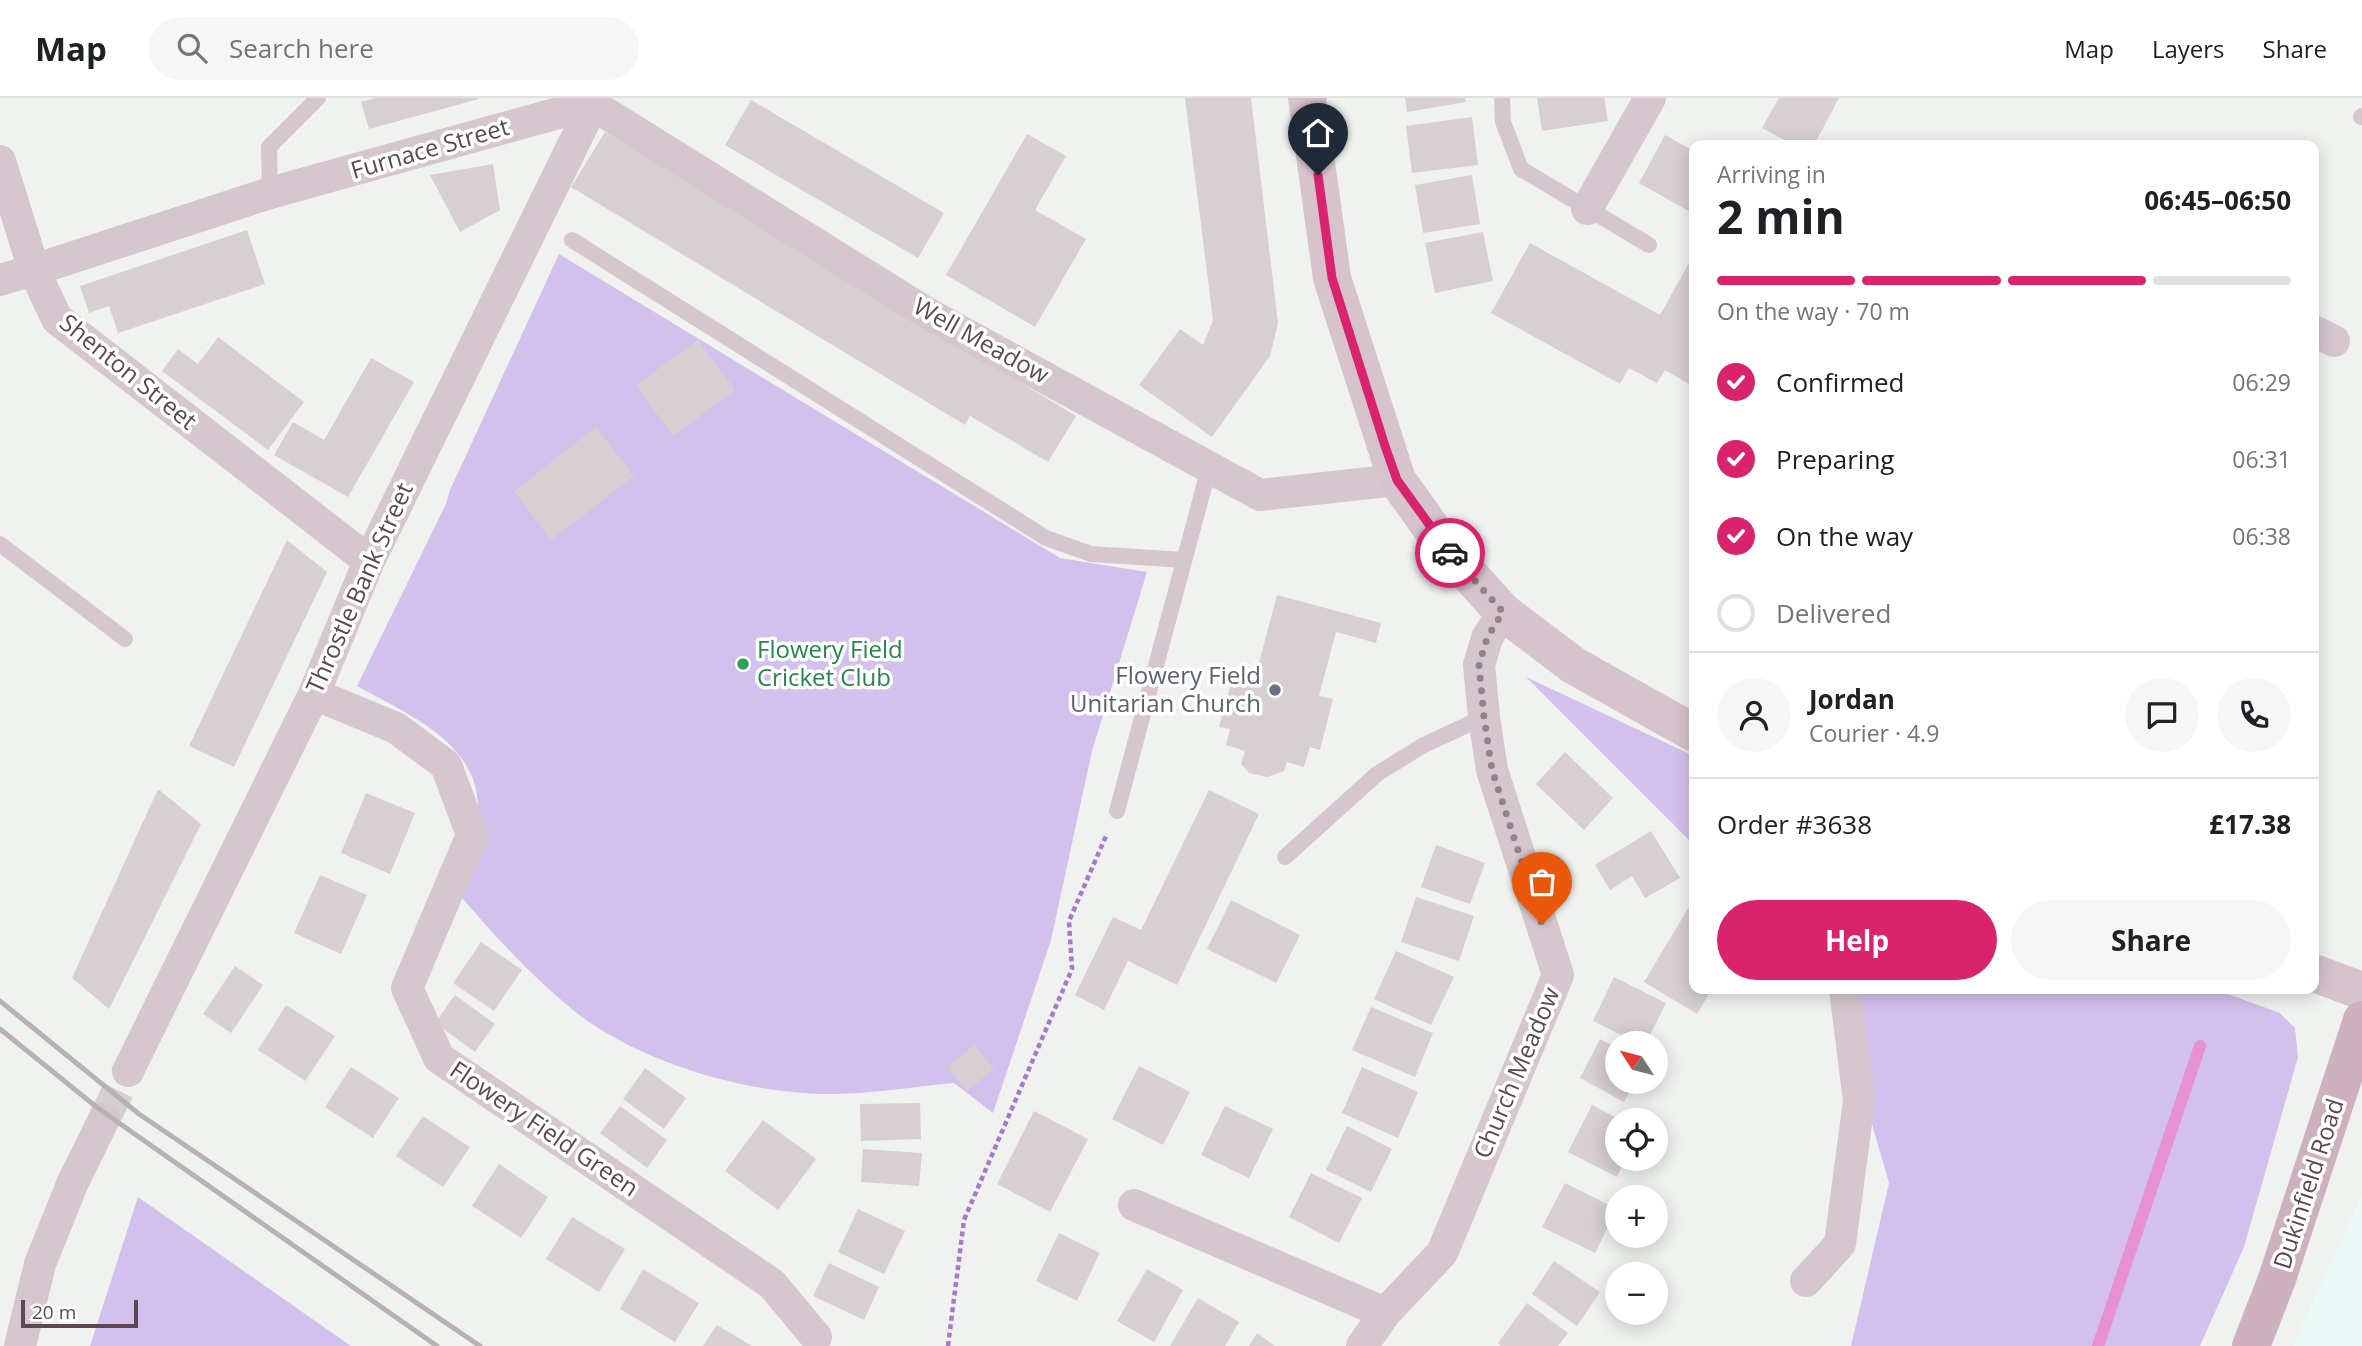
<!DOCTYPE html>
<meta charset="utf-8">
<style>
:root{--surface:#fff;--page:#f6f6f6;--text:#202124;--muted:#757577;--line:#e0e0e0;--accent:#d9236c}
body{margin:0;font-family:"Open Sans",sans-serif;background:var(--page);color:var(--text);height:100vh;display:flex;flex-direction:column;font-size:26px;white-space:nowrap}
*{box-sizing:border-box;margin:0}
p{font-size:23px;color:var(--muted)}
.icon{flex:none;width:38px;height:38px;fill:none;stroke:currentColor;stroke-width:2;stroke-linecap:round;stroke-linejoin:round}
.map{position:relative;flex:1;overflow:hidden}
.drawer{position:absolute;left:1689px;top:42px;width:630px;height:854px;display:flex;flex-direction:column;background:var(--surface);border-radius:14px;box-shadow:0 4px 18px #0003}
.drawer>*{flex:none}
.needle{width:46px;rotate:306deg}
.fabs{position:absolute;left:1605px;top:933px;display:grid;gap:14px}
.fabs a{display:grid;place-items:center;width:63px;height:63px;border-radius:50%;background:var(--surface);box-shadow:0 4px 18px #0003;font-size:35px}
.scale{position:absolute;left:21px;bottom:18px;width:117px;box-sizing:border-box;padding-left:7px;border:4px solid #5c4852;border-top:0;font-size:19px;line-height:24px;white-space:nowrap;color:#5c4852;-webkit-text-stroke:5px #fff;paint-order:stroke}
.pin{position:absolute;display:grid;place-items:center;width:60px;height:60px;color:#fff;margin:-72px -30px;border-radius:50% 50% 50% 0;rotate:-45deg;box-shadow:0 0 7px #0007}
.pin .icon{rotate:45deg}
.courier{position:absolute;display:grid;place-items:center;width:70px;height:70px;margin:-35px;border:5px solid #d9236c;border-radius:50%;background:#fff;color:#222;box-shadow:0 2px 9px #0007}
.head em{font-style:normal;font-weight:700}
.head div{display:flex;flex-direction:column-reverse}
.head{display:flex;align-items:center;justify-content:space-between;height:119px;padding:0 28px}
h1{font-size:46px;font-weight:700;line-height:52px}
.bar{display:grid;grid-template-columns:repeat(4,1fr);gap:10px 7px;align-content:center;height:84px;padding:0 28px}
.bar i{height:9px;border-radius:5px;background:var(--line)}
.bar .current{background:var(--accent)}
.bar p{grid-column:span 4}
.line{display:flex;align-items:center;gap:18px;padding:0 28px;border-top:2px solid var(--line)}
.line div{flex:1}
.round{display:grid;place-items:center;flex:none;width:74px;height:74px;border-radius:37px;background:var(--page)}
ol{padding:0 28px;list-style:none}
li{display:flex;align-items:center;gap:21px;height:77px}
li p{margin-inline-start:auto}
li .icon{padding:7px;border-radius:50%;background:var(--accent);color:#fff;stroke-width:4}
li:last-child{color:var(--muted)}
li i{width:38px;height:38px;border:4px solid var(--line);border-radius:50%}
.cta{display:flex;gap:14px;margin-top:auto;padding:14px 28px}
.cta a{flex:1;height:80px;border-radius:42px;background:var(--accent);color:#fff;font-size:28px;font-weight:700;line-height:80px;text-align:center}
.cta a+a{background:var(--page);color:var(--text)}
header{display:flex;align-items:center;gap:42px;box-sizing:border-box;height:98px;padding:0 35px;background:var(--surface);border-bottom:2px solid var(--line)}
header strong{font-size:33px}
nav{display:flex;gap:38px;margin-inline-start:auto;font-size:24px}
.search{width:490px;height:63px;background:var(--page);display:flex;align-items:center;gap:18px;box-sizing:border-box;padding:0 24px;border-radius:38px;color:var(--muted);font-size:26px}
.map>svg:first-child{display:block}
.commercial{fill:#eafbf7}
.green{fill:#d3c1ed}
.lines{fill:none;stroke-linecap:round;stroke-linejoin:round}
.stream{stroke:#e790d2;stroke-width:12}
.building{fill:#d7cfd2}
.minor-tunnel{stroke:#d2d0d0;stroke-width:32;stroke-dasharray:32 16;stroke-linecap:butt}
.path{stroke:#a57ac9;stroke-width:4.5;stroke-dasharray:5 3.5;stroke-linecap:butt}
.service{stroke:#d6c7ce;stroke-width:16}
.minor{stroke:#d6c7ce;stroke-width:32}
.secondary{stroke:#d7c3cc;stroke-width:38}
.primary{stroke:#cdb1be;stroke-width:38}
.rail{stroke:#b9b2b5;stroke-width:5}
.done{stroke:#908489;stroke-width:7;stroke-dasharray:0 12.6}
.route{stroke:#d9236c;stroke-width:9}
.leisure-dot{fill:#2e9e5b;stroke:#fff;stroke-width:2.5}
.worship-dot{fill:#6b7280;stroke:#fff;stroke-width:2.5}
.labels{text-anchor:middle;stroke-width:7;stroke-linejoin:round;paint-order:stroke}
.street-label{font-size:24px;fill:#5c4852;stroke:#fff}
.leisure-label{font-size:24px;fill:#27864d;stroke:#fff;text-anchor:start}
.worship-label{font-size:24px;fill:#5b616d;stroke:#fff;text-anchor:end}
</style>
<header>
<strong>Map</strong>
<div class="search"><svg class="icon" aria-label="search" viewBox="0 0 24 24"><circle cx="10" cy="10" r="6"/><path d="M15 15l6 6"/></svg>Search here</div>
<nav><a>Map</a><a>Layers</a><a>Share</a></nav>
</header>
<div class="map">
<svg width="2362" height="1248" viewBox="0 0 2362 1248">
<rect width="100%" height="100%" fill="#f0f2f0"/>
<path class="commercial" d="M2362,1098V1248H2293L2318,1193Z"/>
<path class="green" d="M559,156L1060,460L1147,474L1092,653L1051,842L993,1015L954,985C910,989 865,997 821,996C741,994 636,963 573,912C530,877 493,836 457,794C463,773 478,732 478,711C479,644 405,615 357,588L446,406L450,392Z
M1526,579L1694,658V747Z
M1833,891H2214L2280,915L2295,930L2298,959L2244,1149L2200,1248H1851L1889,1085Z
M138,1099L351,1248H90Z"/>
<g class="lines">
<path class="stream" d="M2098,1248L2200,948"/>
</g>
<path class="building" d="M375,0H479V1L369,31L361,4Z
M1185,0H1251L1278,225L1270,258L1212,339L1139,287L1180,231L1203,247L1213,222Z
M1405,0H1465L1466,4L1407,14Z
M1537,0H1604L1608,23L1542,33Z
M1779,0H1839L1814,47H1794L1762,30Z
M751,2L944,115L918,160L725,47Z
M1472,19L1478,67L1412,75L1406,28Z
M605,34L1076,318L1048,364L970,318L965,327L571,89Z
M1027,36L1066,58L1035,112L1086,141L1035,229L946,177Z
M1665,37L1694,53V116L1639,85Z
M493,66L500,112L460,134L430,77Z
M1472,77L1480,126L1423,135L1415,87Z
M247,132L265,186L118,235L109,208L89,215L80,188Z
M1483,134L1493,183L1435,195L1425,145Z
M1530,145L1660,217L1694,156V276L1689,286L1665,272L1657,285L1629,270L1620,286L1491,215Z
M218,239L304,304L268,352L162,273L178,251L198,266Z
M698,242L735,292L673,338L636,287Z
M371,260L414,284L348,399L274,357L293,324L324,342Z
M596,329L634,378L551,442L514,393Z
M287,442L327,474L234,669L189,648Z
M1277,497L1381,525L1376,545L1336,534L1319,598L1333,601L1320,652L1310,649L1304,669L1287,664L1284,673L1267,679L1249,675L1241,666L1245,653L1226,647L1230,631L1219,629L1232,581L1253,587Z
M1565,654L1613,700L1584,732L1536,686Z
M158,691L201,726L109,911L72,880Z
M1209,692L1259,716L1177,887L1128,863L1104,912L1075,897L1113,819L1141,832Z
M366,695L415,715L390,776L341,755Z
M1651,733L1680,780L1645,800L1632,778L1610,792L1595,767Z
M1436,747L1485,765L1470,806L1421,789Z
M320,777L367,797L341,856L294,835Z
M1416,799L1474,818L1459,863L1401,844Z
M1231,802L1300,837L1276,885L1207,851Z
M1689,809L1694,812V891H1712L1697,916L1644,884Z
M481,844L522,872L494,913L453,885Z
M1396,853L1454,879L1431,927L1374,901Z
M235,868L263,887L231,935L203,916Z
M1614,879L1666,905L1646,945H1637L1593,923Z
M455,897L495,926L475,954L435,925Z
M286,907L335,938L305,983L258,952Z
M1371,909L1433,935L1415,979L1352,952Z
M1600,941L1617,950V984H1635L1624,1004L1580,980Z
M974,947L994,971L967,993L947,969Z
M1139,968L1190,994L1163,1047L1112,1021Z
M351,969L399,1000L373,1040L325,1009Z
M1362,969L1418,994L1398,1040L1342,1015Z
M645,970L686,1000L664,1031L623,1001Z
M920,1005L921,1041L861,1043L860,1006Z
M1592,1007L1617,1020V1060H1626L1617,1079L1568,1054Z
M620,1008L667,1042L647,1070L600,1035Z
M1225,1008L1273,1031L1249,1080L1201,1057Z
M1034,1013L1088,1041L1050,1114L997,1086Z
M423,1018L470,1049L443,1089L396,1058Z
M763,1022L816,1061L778,1112L725,1073Z
M1347,1028L1392,1051L1371,1094L1326,1072Z
M863,1051L922,1055L919,1088L861,1084Z
M499,1066L548,1099L521,1140L472,1108Z
M1311,1075L1362,1100L1339,1145L1289,1119Z
M1565,1085L1617,1111L1595,1155L1542,1129Z
M858,1111L905,1133L884,1176L838,1154Z
M572,1119L625,1151L599,1194L546,1161Z
M1059,1135L1100,1155L1077,1203L1036,1183Z
M1554,1163L1600,1194L1577,1228L1532,1196Z
M829,1165L879,1189L864,1222L813,1198Z
M643,1171L699,1205L675,1244L620,1211Z
M1147,1171L1183,1192L1154,1244L1117,1223Z
M1198,1200L1239,1224L1225,1248H1170Z
M1527,1205L1568,1235L1558,1248H1501L1498,1245Z
M717,1227L752,1248H703Z
M1257,1235L1275,1248H1249Z"/>
<g class="lines">
<path class="minor-tunnel" d="M104,1021L128,973"/>
<path class="path" d="M948,1248L964,1122L1072,871L1069,823L1106,738"/>
<path class="service" d="M1502,0L1503,24L1521,71L1649,147
M2361,19L2362,18
M270,95L269,49L318,0
M572,142L1046,440L1091,456L1184,462
M0,446L125,541
M1117,713L1209,370
M1285,759L1377,676L1422,648L1484,619"/>
<path class="minor" d="M591,6L927,215L1260,397L1397,382
M0,63L34,172L0,182
M1587,111L1650,0
M2314,233L2334,243
M369,463L57,221L34,172L270,95L591,6
M314,596L396,630L446,667L472,737L407,890L439,960L772,1186L816,1239
M128,973L314,596L369,463L596,0
M1134,1107L1385,1215
M1806,1183L1840,1146L1859,1003L1845,891
M20,1248L40,1166L73,1084L104,1021
M1362,1248L1385,1215L1442,1155L1558,877L1492,672L1484,619L1479,567L1487,540L1503,514"/>
<path class="secondary" d="M1307,0L1332,180L1397,382L1447,452L1503,514L1573,567L1694,635
M2314,875L2362,893"/>
<path class="primary" d="M2251,1248L2277,1181L2362,922"/>
<path class="rail" d="M0,903L139,1016L480,1248
M0,931L99,1011L437,1248"/>
</g>
<g class="lines">
<path class="done" d="M1450,455L1503,514L1487,540L1479,567L1484,619L1492,672L1542,826"/>
<path class="route" d="M1318,77L1332,180L1385,348L1397,382L1450,455"/>
</g>
<circle class="leisure-dot" cx="743" cy="566" r="7"/>
<circle class="worship-dot" cx="1275" cy="592" r="7"/>
<g class="labels">
<g class="street-label">
<text transform="translate(430 51) rotate(-16)" y="8">Furnace Street</text>
<text transform="translate(981 243) rotate(29)" y="8">Well Meadow</text>
<text transform="translate(128 274) rotate(39)" y="8">Shenton Street</text>
<text transform="translate(360 490) rotate(-66)" y="8">Throstle Bank Street</text>
<text transform="translate(1517 975) rotate(-67)" y="8">Church Meadow</text>
<text transform="translate(544 1031) rotate(34)" y="8">Flowery Field Green</text>
<text transform="translate(2309 1086) rotate(-72)" y="8">Dukinfield Road</text>
</g>
<g class="leisure-label">
<text x="757" y="560">Flowery Field<tspan x="757" dy="28">Cricket Club</tspan></text>
</g>
<g class="worship-label">
<text x="1261" y="586">Flowery Field<tspan x="1261" dy="28">Unitarian Church</tspan></text>
</g>
</g>
</svg>
<div class="fabs">
<a><svg class="needle" viewBox="-14 -14 28 28"><path d="M0-13l5 13h-10z" fill="#e53935"/><path d="M0 13l5-13h-10z" fill="#757577"/></svg></a>
<a><svg class="icon" aria-label="locate" viewBox="0 0 24 24"><circle cx="12" cy="12" r="6"/><path d="M12 2v4M12 18v4M2 12h4M18 12h4"/></svg></a>
<a>+</a>
<a>−</a>
</div>
<div class="scale">20 m</div>
<div class="pin" style="left:1542px;top:826px;background:#ea580c"><svg class="icon" aria-label="bag" viewBox="0 0 24 24"><path d="M5 8h14l-1 12H6zM9 8a3 3 0 0 1 6 0"/></svg></div>
<div class="pin" style="left:1318px;top:77px;background:#1f2937"><svg class="icon" aria-label="home" viewBox="0 0 24 24"><path d="M3 11l9-7 9 7M6 9v11h12V9"/></svg></div>
<div class="courier" style="left:1450px;top:455px"><svg class="icon" aria-label="car" viewBox="0 0 24 24"><path d="M5 17H2v-5l4-1 3-4h7l3 4 3 1v5h-3M9 17h6M6 11h13"/><circle cx="7" cy="17" r="2"/><circle cx="17" cy="17" r="2"/></svg></div>
<section class="drawer">
<div class="head"><div><h1>2 min</h1><p>Arriving in</p></div><em>06:45–06:50</em></div>
<div class="bar"><i class="current"></i><i class="current"></i><i class="current"></i><i></i><p>On the way · 70 m</p></div>
<ol>
<li><svg class="icon" aria-label="check" viewBox="0 0 24 24"><path d="M5 12l5 5 9-10"/></svg>Confirmed<p>06:29</p></li>
<li><svg class="icon" aria-label="check" viewBox="0 0 24 24"><path d="M5 12l5 5 9-10"/></svg>Preparing<p>06:31</p></li>
<li><svg class="icon" aria-label="check" viewBox="0 0 24 24"><path d="M5 12l5 5 9-10"/></svg>On the way<p>06:38</p></li>
<li><i></i>Delivered</li>
</ol>
<div class="line" style="height:126px"><a class="round"><svg class="icon" aria-label="person" viewBox="0 0 24 24"><circle cx="12" cy="8" r="4"/><path d="M4 21q1-7 8-7t8 7"/></svg></a><div><b>Jordan</b><p>Courier · 4.9</p></div><a class="round"><svg class="icon" aria-label="chat" viewBox="0 0 24 24"><path d="M4 5h16v11H9l-5 4z"/></svg></a><a class="round"><svg class="icon" aria-label="phone" viewBox="0 0 24 24"><path d="M5 4h4l2 5-3 2q2 4 5 5l2-3 5 2v4C11 20 4 13 5 4z"/></svg></a></div>
<div class="line" style="height:91px"><div>Order #3638</div><b>£17.38</b></div>
<div class="cta"><a>Help</a><a>Share</a></div>
</section>
</div>
